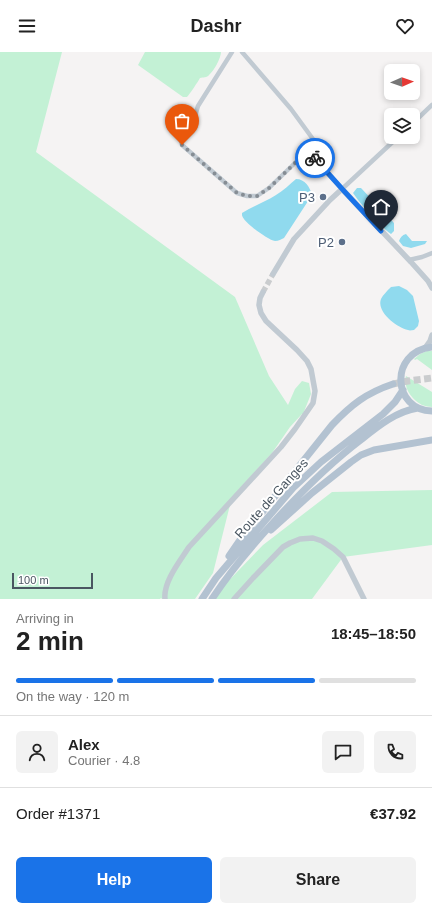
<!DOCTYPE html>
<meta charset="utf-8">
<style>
:root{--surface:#fff;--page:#f2f2f2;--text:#222;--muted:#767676;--line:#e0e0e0;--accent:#1a73e8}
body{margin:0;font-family:Arial,sans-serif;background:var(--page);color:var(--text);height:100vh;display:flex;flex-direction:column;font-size:15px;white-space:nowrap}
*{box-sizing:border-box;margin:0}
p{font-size:13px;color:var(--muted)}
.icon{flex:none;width:22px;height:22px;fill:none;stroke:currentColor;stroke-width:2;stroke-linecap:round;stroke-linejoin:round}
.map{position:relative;height:547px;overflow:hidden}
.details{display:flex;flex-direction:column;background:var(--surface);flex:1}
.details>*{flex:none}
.needle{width:26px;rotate:88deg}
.fabs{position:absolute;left:384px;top:12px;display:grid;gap:8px}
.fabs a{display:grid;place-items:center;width:36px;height:36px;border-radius:6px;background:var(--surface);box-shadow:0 2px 6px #0003;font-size:20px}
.scale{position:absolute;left:12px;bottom:10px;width:81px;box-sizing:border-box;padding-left:4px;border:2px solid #4a5661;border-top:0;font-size:11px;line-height:14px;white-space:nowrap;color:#4a5661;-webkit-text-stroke:3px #fff;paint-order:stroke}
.pin{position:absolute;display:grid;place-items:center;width:34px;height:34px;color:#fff;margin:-41px -17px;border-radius:50% 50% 50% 0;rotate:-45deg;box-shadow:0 0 4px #0007}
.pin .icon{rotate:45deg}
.courier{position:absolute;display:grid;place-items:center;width:40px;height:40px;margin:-20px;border:3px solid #1a73e8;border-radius:50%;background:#fff;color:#222;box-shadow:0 1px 5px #0007}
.head em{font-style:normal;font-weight:700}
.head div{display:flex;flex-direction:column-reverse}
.head{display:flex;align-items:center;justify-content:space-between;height:68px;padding:0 16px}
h1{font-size:26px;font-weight:700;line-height:30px}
.bar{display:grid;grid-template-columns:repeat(4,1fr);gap:6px 4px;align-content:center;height:48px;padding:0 16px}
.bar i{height:5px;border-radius:3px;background:var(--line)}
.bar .on{background:var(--accent)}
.bar p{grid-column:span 4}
.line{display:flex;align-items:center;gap:10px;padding:0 16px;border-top:1px solid var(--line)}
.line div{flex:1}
.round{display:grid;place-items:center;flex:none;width:42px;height:42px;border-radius:6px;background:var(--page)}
.primary-button{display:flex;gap:8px;margin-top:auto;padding:8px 16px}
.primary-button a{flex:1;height:46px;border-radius:6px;background:var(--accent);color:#fff;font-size:16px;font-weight:700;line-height:46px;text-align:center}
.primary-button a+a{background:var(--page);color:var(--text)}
header{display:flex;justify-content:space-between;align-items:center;height:52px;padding:0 16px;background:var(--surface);font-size:18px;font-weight:700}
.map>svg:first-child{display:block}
.green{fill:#c3f1d5}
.water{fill:#90daee}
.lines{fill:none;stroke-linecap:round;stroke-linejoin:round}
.tertiary-tunnel{stroke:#caccce;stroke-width:5.5;stroke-dasharray:5.5 3;stroke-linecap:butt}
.primary-tunnel{stroke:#caccce;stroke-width:7;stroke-dasharray:7 3.5;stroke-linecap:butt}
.minor{stroke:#c1cad2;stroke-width:4.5}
.tertiary{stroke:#c1cad2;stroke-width:5.5}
.primary{stroke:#b3c2d1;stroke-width:7}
.done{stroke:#868d94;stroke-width:4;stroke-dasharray:0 7.2}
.route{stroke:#1a73e8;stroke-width:5}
.service-dot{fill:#5c6f8a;stroke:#fff;stroke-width:1.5}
.labels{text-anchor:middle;stroke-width:4;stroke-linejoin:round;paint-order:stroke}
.service-label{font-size:13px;fill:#4e5e75;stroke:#fff;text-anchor:end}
.street-label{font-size:13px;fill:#4a5661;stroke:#fff}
</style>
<header><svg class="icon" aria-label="menu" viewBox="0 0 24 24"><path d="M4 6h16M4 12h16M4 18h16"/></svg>Dashr<svg class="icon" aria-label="heart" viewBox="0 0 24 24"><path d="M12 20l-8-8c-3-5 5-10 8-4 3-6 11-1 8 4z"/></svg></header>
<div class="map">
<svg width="432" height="547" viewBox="0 0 432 547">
<rect width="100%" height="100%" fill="#f5f3f3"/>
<path class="green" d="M0,0H62L36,100L235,245L269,324L288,353L295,337L302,329L309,331L311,342L303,362H302L290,375L272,401L232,445L213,521L195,547H162L161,546L160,547H0Z
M145,0H221C221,6 214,19 209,23C207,26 203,25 200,26C199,28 190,42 187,45H183L138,13Z
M427,299H432V318L417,307L415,308L414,307L420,302Z
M406,324L432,340V355C429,355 425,354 422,353C412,348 403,336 406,324Z
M432,438V493L343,505L312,547H211L263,493L332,440Z"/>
<path class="water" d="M296,127C305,127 310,135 312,143L284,186C281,187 279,189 275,189C268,188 247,172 244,167C242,164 242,164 242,161C253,154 265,150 276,143C283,139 290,132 296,127Z
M357,136H361L394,171V179L391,182C379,173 361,153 353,141Z
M406,182L412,189H427L425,192L411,196L403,194L399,189C400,186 402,183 406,182Z
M399,234L407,238L413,244L419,269L418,274L414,278C412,278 410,279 408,278C397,276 376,260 381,247C383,243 388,238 391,235Z"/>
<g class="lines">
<path class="tertiary-tunnel" d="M263,240L273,222"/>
<path class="primary-tunnel" d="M393,332L408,329L432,326"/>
<path class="minor" d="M232,0L198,54L195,64L184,81L181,89L182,93L237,141L247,144H257L269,136L296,110L310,101L318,94
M242,0L291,57L318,94L322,100L324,113L327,121L342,137L398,85
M413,71L432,53
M310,101L316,107L324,113
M409,208L422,205L432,201"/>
<path class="tertiary" d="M273,222L294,187L330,148L342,137L411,210L428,229L432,236
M425,296L430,289L432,283
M165,547C163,530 180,509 189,495L281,395L295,377L313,351L315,339L311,317L307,309L297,298L266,269L261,261L259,253L260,246L263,240
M234,547L253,526L283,495L290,491L300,487L313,486L322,489L334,497L343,505L364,547"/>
<path class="primary" d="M432,295C388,300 393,359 432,359
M271,478L312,441L351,410L361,403L374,398L432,388
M229,504L240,488L332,373C351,353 366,341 393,332
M202,547L216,526L293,436L321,410L383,362L395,350L403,338
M212,547C229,521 250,496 271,473C299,442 329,412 362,387C378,374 397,359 418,356"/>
</g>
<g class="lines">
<path class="done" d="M182,93L237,141L247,144H257L269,136L296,110L310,101L315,106"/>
<path class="route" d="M315,106L324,114L327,120L344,139L381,179"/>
</g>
<g class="service-dot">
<circle cx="323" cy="145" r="4"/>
<circle cx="342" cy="190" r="4"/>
</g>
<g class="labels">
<g class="service-label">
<text x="315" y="150">P3</text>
<text x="334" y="195">P2</text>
</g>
<g class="street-label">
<text transform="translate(271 446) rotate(-48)" y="5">Route de Ganges</text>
</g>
</g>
</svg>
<div class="fabs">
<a><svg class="needle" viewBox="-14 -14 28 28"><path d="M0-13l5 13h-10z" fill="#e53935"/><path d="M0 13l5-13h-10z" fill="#767676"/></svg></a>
<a><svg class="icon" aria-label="layers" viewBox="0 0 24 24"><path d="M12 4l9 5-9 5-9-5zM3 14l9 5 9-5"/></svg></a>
</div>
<div class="scale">100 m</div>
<div class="pin" style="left:182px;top:93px;background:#ea580c"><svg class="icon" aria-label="bag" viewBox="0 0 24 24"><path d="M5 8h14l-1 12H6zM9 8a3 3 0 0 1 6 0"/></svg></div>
<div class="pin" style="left:381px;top:179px;background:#1f2937"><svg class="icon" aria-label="home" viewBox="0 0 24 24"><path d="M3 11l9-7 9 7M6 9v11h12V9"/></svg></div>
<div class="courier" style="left:315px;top:106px"><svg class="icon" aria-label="bike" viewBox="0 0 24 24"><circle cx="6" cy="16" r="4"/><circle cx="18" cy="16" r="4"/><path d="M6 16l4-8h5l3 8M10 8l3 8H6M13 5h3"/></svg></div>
</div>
<section class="details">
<div class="head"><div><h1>2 min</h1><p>Arriving in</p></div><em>18:45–18:50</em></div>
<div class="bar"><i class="on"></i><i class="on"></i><i class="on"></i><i></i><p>On the way · 120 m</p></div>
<div class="line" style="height:72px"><a class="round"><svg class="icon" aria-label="person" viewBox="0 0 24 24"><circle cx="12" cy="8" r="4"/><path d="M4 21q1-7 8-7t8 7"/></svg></a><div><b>Alex</b><p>Courier · 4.8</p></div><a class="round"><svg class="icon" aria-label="chat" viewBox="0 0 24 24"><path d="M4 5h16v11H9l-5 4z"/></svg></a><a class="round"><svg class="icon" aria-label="phone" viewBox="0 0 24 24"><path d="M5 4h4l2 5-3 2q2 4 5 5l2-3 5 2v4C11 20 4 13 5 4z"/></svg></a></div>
<div class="line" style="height:52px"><div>Order #1371</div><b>€37.92</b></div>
<div class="primary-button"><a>Help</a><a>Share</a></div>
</section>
